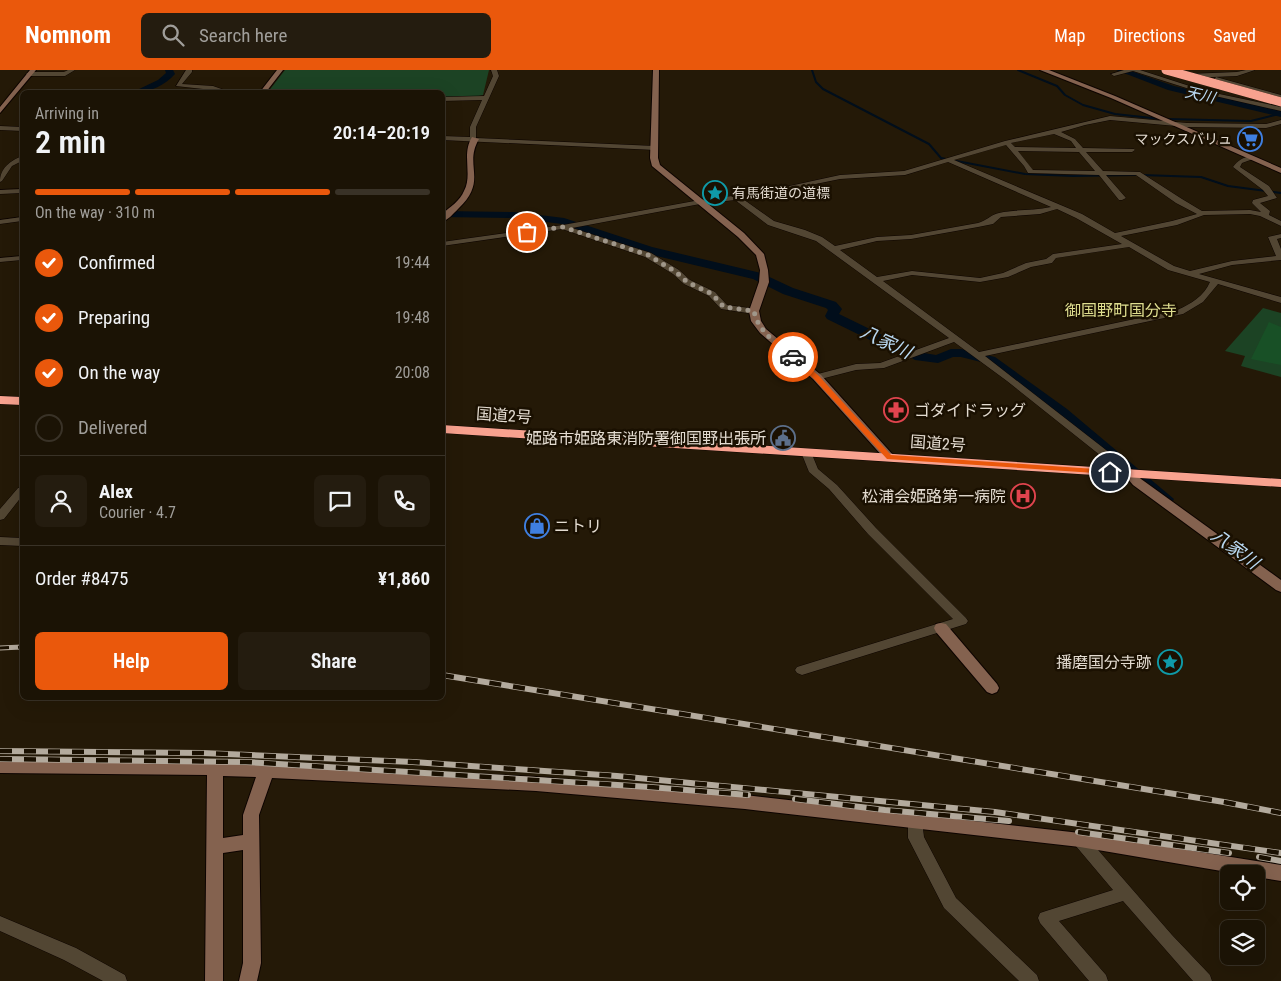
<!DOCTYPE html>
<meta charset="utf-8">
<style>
:root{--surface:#1b1305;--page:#241c0f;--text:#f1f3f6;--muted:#a09e9a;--line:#393227;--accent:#ea580c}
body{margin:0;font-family:"Roboto Condensed","Noto Sans JP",sans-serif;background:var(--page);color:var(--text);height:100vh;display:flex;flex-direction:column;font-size:19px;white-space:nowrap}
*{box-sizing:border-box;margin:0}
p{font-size:16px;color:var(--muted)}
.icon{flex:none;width:28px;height:28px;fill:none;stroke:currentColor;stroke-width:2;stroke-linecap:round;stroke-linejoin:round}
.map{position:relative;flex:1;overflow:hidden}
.panel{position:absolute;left:20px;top:20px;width:425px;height:610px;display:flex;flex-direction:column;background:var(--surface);border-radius:8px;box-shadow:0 5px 20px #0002,0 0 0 1px var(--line)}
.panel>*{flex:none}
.tools{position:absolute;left:1220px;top:795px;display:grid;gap:10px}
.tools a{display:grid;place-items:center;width:45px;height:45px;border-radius:8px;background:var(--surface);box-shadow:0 5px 20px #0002,0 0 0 1px var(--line);font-size:25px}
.pin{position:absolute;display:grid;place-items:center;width:42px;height:42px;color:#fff;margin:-21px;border:2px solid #fff;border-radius:50%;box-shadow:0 1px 5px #0007}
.courier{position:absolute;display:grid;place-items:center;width:50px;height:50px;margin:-25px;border:4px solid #ea580c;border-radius:50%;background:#fff;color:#222;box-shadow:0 1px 6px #0007}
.summary em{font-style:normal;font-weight:600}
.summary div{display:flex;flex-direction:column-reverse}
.summary{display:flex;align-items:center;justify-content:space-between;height:85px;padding:0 15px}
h1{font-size:32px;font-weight:600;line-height:38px}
.bar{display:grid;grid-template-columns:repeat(4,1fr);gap:8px 5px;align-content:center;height:60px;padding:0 15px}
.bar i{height:6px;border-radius:4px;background:var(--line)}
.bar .current{background:var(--accent)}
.bar p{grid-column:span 4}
.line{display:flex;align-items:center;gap:12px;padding:0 15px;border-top:1px solid var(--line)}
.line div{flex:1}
.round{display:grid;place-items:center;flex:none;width:52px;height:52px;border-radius:8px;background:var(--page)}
ol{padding:0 15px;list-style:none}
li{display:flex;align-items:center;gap:15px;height:55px}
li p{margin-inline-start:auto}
li .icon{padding:5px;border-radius:50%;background:var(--accent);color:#fff;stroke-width:4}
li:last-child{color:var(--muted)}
li i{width:28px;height:28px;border:2px solid var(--line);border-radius:50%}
.primary-button{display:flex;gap:10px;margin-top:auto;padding:10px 15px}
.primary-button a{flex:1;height:58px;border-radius:8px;background:var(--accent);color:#fff;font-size:20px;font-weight:600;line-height:58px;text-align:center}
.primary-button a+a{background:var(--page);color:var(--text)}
header{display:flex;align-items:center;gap:30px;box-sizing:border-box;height:70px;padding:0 25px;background:var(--accent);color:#fff}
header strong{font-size:24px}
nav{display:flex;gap:28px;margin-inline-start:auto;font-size:18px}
.search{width:350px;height:45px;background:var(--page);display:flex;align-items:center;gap:12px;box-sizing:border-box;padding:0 18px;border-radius:8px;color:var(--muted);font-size:19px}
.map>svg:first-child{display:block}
.green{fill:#1c4324}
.forest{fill:#185026}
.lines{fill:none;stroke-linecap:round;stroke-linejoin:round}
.stream{stroke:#010e1b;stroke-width:2}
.river{fill:#010e1b;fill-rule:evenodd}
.street-casing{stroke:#0d0400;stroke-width:1}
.secondary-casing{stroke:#0d0400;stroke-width:2}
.highway-casing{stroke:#0d0400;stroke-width:1}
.street{fill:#524633;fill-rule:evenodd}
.secondary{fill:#84624f;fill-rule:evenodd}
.highway{fill:#f8a28f;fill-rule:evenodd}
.rail-far1-casing{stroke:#b3aa9d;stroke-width:5}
.rail-casing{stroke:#b3aa9d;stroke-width:6}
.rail-far1{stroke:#1a1001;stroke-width:3;stroke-dasharray:9;stroke-linecap:butt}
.rail{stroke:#1a1001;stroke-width:4.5;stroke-dasharray:12;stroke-linecap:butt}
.highway-bridge-casing{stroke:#0d0400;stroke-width:9;stroke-linecap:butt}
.highway-bridge{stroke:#f8a28f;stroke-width:9}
.route{fill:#ea580c}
.done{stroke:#a0978a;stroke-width:5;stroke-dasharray:0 9}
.labels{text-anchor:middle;stroke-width:5;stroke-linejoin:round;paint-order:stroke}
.far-poi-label{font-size:14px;fill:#e3dbd0;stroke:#1a1001;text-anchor:end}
.far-water-label{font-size:15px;font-style:italic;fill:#b9d8f1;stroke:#1a1001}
.far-quarter-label{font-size:16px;fill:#dfde8f;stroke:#1a1001}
.poi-label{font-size:16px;fill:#e3dbd0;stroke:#1a1001;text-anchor:end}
.street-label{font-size:16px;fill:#e3dbd0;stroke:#1a1001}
.water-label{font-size:18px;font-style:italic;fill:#b9d8f1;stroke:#1a1001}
</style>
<header>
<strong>Nomnom</strong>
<div class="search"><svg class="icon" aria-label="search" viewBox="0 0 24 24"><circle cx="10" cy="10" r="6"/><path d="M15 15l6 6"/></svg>Search here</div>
<nav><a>Map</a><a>Directions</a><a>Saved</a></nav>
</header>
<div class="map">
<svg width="1281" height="911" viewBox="0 0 1281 911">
<rect width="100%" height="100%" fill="#241907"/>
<path class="green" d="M285,0H489L483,25L475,27L443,28L442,22H268Z
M1263,238L1281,243V307L1241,296L1245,286L1225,281Z"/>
<path class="forest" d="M1269,252L1281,257V295L1251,289Z"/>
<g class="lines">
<path class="stream" d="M812,0L816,12L823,19L929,74L941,88L1025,104L1073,106L1135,105
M1018,0L1057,16L1065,25L1083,35L1115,44L1161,49
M1167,49L1251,51L1279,44
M1141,105L1201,107L1228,116L1281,123"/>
<path class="river" d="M165,0H173L175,4C165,15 151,22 136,22L137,20L158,10L166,3Z
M1116,0H1128L1174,16L1281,41V47L1168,20Z
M442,141L515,142L564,148L652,177L761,203L793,218L836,232L842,239L839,244L880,264L902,270L924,283L936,285L951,279H961L995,287L1067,339L1174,429L1172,433L1166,434L1160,433L1057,345L985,293L961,287H953L938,293L915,290L892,276L870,270L827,249L825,246L828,240L826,238L783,224L753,209L644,183L562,154L515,148L442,147Z"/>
<defs>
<path id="street" d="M68,0H75L65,6H29L26,4L29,2H64Z
M186,0H192V2L182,14L213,16L230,22L176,16Z
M491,0H497L499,6L476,57V68L655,76L658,78L655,80L442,70V66L470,67V57L482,30L442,31V27L484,26L493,6Z
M1124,0H1140L1205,21L1281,37V41L1202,23L1133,1L1114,6L1111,4Z
M1246,0H1255L1237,6L1188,8L1185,6L1188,4L1237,2Z
M1216,7L1281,25V29L1214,10Z
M1110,46L1187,53L1266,54L1281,50V54L1266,58L1187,57L1110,50L1085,55L1061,62L1075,69L1083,78L1134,79L1135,80L1132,82H1086L1103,101L1140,102L1182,129L1202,141L1250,140L1261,142L1252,133L1253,130L1268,126L1263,120L1233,97C1238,90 1245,86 1253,87V89L1242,93L1240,97L1269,116L1277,128L1260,133L1270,141L1269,145L1281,151V156L1260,146L1250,144L1204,145L1177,155L1121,166L1174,196L1190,201L1232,191L1276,186L1268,167L1281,164V168L1277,169L1281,179V190L1232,195L1199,204L1281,227V233L1218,214L1203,232L1183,244L985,286L1133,401L1134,403L1133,405H1125L1007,311L954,272L884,298L856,300L817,310L814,309V305L856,294L880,293L949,268L816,171L768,155L735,130L700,134L572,158L651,183L679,200L690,210L715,222L727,235L757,239L758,241L754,244L721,239L709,226L684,214L673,204L645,187L562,159L442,176V172L563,155L700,130L757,123L840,105L904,101L1005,71ZM1054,64L1071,71L1076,78L1015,77L1011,73ZM1006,75L1024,96L1028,103L1099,105L1119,130H1122L1126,128L1106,105H1136L1176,133L1197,144L1172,151L1115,163L1082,144L954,90ZM1018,81L1079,82L1095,101L1033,100ZM948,92L1051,137C1034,141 1016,139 999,143C992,144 986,151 978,153L911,165L877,167L835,176L822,167L805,160L774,151L743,129L840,109L905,105ZM1057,139L1076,148L1122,174L1053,184L1046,189L1026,193L1003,203L980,208L912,201L877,207L840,180L877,171L911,169L978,157L993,154L1001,147L1040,144ZM1129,177L1168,200L1210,212C1204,226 1191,234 1177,240L979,282L883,211L912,205L980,212L1008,207L1031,197L1052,193L1056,188Z
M0,56L22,57V61L0,60Z
M22,86V91L12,96L2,111L0,112C0,98 10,91 22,86Z
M22,119V123L0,124V120Z
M22,147V151L0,154V150Z
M22,186V190L0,192V188Z
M806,379L811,382L818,399L837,415L876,458L966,548L968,551L966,554L802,605L797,603L795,600L797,597L953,549L868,464L829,419L809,402L801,382Z
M22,417V426L4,449L0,450V439L18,418Z
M0,467L22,468V476L0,475Z
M915,745L920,747L922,751L924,767L956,828L1037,905L1039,911H1019L944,838L908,768V751L910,747Z
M1080,763L1085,765L1172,865L1210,905L1212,911H1193L1123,831L1059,851L1106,905L1108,911H1089L1040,853L1038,848L1040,843L1046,841L1113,820L1075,775L1072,770L1075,765Z
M0,846L76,878L125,905L127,911H103L64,890L0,861Z"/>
<path id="secondary" d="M30,0H36L0,43V37Z
M277,0H283L266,22H260Z
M653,0H659L658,88L660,95L744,163L764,184L768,200L769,212L759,241L761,251L766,259L821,305L893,385L895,387L893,389H885L813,309L760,263L751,251L749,241L759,212L760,200L756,185L738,167L652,96L650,88Z
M1040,0H1049L1115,26L1281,98V103L1111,28Z
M472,67L479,69C463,96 489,110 458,139C453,144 448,150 442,152V144C450,137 460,131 464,121C473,104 461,85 472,67Z
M1129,399L1133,400L1141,409L1281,510V522L1276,520L1133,415L1123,403Z
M941,553L946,554L997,614L999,618L997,622L992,624L987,622L936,562L934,558L936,554Z
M0,691L215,693L536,707L745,725L1080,763L1281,795V811L1256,807V804H1239L1080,777L745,739L536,721L272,708L259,745L261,893L257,911H239L243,893V780L223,783V911H205L207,705L0,703ZM223,706L256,707L243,745V765L223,768Z"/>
<path id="highway" d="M0,326L22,327V335L0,334Z
M442,355L1281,409V417L442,363Z"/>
</defs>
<use href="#street" class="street-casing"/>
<use href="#secondary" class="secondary-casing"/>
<use href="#highway" class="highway-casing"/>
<use href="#street" class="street"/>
<use href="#secondary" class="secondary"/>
<use href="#highway" class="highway"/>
<defs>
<path id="rail-far1" d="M0,578L22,577"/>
<path id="rail" d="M442,605L1224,732L1281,743
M0,681L202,683L413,692L617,706L995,742L1281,783
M0,689L246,692L650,717L748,725
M795,729L885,740L1009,751
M1078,762L1229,783
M1259,787L1281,791"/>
</defs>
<use href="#rail-far1" class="rail-far1-casing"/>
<use href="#rail" class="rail-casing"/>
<use href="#rail-far1" class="rail-far1"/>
<use href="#rail" class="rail"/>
<defs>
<path id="highway-bridge" d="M1166,0L1281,32"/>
</defs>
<use href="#highway-bridge" class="highway-bridge-casing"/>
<use href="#highway-bridge" class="highway-bridge"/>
</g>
<path class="route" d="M790,285H795L819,306L891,385L1110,400L1114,402L1110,404L887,389L814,309L790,288Z"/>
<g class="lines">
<path class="done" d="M527,162L563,157L648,185L676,202L687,212L712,224L724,237L754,241C758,262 778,274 793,287"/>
</g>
<defs>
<symbol id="supermarket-ring" viewBox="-11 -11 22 22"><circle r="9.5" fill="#1a1001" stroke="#3f7fe0" stroke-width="1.5"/><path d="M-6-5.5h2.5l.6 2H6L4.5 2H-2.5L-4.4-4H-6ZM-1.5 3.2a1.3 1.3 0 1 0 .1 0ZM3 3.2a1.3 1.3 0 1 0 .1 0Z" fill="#3f7fe0"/></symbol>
<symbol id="sight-ring" viewBox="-11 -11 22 22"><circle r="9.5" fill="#1a1001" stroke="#0f9aa8" stroke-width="1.5"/><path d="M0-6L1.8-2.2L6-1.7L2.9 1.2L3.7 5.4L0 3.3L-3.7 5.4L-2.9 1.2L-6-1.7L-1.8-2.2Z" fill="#0f9aa8"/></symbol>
<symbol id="pharmacy-ring" viewBox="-11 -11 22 22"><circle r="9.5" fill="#1a1001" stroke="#e0444e" stroke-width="1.5"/><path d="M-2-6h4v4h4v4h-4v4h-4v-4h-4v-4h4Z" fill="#e0444e"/></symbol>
<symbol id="civic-ring" viewBox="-11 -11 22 22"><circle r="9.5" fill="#1a1001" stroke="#5c6f8a" stroke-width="1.5"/><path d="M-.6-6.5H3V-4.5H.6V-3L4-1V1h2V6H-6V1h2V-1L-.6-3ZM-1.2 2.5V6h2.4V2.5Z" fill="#5c6f8a"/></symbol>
<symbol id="hospital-ring" viewBox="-11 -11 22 22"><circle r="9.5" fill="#1a1001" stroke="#e0444e" stroke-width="1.5"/><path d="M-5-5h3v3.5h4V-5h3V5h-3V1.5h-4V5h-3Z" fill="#e0444e"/></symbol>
<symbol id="shop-ring" viewBox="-11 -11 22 22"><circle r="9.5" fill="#1a1001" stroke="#3f7fe0" stroke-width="1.5"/><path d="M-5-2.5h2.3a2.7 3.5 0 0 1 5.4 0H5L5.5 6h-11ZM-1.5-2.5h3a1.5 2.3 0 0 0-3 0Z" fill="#3f7fe0"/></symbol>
</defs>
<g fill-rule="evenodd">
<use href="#supermarket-ring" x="1236" y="55" width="28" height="28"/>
<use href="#sight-ring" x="701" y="109" width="28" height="28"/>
<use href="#pharmacy-ring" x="882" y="326" width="28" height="28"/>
<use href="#civic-ring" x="769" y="354" width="28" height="28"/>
<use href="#hospital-ring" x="1009" y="412" width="28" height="28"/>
<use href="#shop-ring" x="523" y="442" width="28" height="28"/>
<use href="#sight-ring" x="1156" y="578" width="28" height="28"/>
</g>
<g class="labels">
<g class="far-poi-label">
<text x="1232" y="74">マックスバリュ</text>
<text x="732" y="128" text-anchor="start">有馬街道の道標</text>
</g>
<g class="far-water-label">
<text transform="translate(1200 25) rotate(13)" y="5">天川</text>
</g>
<g class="far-quarter-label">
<text x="1121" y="246">御国野町国分寺</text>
</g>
<g class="poi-label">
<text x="914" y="346" text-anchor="start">ゴダイドラッグ</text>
<text x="766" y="374">姫路市姫路東消防署御国野出張所</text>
<text x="1006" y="432">松浦会姫路第一病院</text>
<text x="554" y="462" text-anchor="start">ニトリ</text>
<text x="1152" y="598">播磨国分寺跡</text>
</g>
<g class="street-label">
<text transform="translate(504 345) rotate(4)" y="6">国道2号</text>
<text transform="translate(938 373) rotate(4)" y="6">国道2号</text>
</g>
<g class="water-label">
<text transform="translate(886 272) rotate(25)" y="6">八家川</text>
<text transform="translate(1235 479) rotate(36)" y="6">八家川</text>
</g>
</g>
</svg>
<div class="tools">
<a><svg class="icon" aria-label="locate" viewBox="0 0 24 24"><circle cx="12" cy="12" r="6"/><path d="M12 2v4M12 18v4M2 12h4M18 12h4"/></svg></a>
<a><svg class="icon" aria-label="layers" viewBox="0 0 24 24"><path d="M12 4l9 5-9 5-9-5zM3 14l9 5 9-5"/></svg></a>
</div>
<div class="pin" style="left:527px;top:162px;background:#ea580c"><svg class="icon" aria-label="bag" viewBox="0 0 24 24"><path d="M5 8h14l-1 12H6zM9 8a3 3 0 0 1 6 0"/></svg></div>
<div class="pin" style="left:1110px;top:402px;background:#1f2937"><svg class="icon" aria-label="home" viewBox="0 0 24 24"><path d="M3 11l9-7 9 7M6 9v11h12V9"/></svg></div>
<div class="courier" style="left:793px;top:287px"><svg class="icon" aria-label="car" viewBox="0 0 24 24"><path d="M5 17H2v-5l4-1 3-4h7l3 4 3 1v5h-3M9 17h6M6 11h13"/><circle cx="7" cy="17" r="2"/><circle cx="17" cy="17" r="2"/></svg></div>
<section class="panel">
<div class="summary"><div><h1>2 min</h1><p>Arriving in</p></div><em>20:14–20:19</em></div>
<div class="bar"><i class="current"></i><i class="current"></i><i class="current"></i><i></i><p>On the way · 310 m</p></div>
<ol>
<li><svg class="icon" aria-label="check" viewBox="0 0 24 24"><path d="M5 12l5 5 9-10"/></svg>Confirmed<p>19:44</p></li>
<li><svg class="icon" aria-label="check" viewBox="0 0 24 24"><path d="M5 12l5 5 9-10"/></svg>Preparing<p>19:48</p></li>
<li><svg class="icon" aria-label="check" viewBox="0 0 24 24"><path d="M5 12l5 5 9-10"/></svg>On the way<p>20:08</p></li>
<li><i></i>Delivered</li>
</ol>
<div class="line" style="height:90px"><a class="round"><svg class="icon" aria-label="person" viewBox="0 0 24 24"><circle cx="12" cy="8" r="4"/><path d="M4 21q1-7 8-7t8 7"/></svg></a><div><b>Alex</b><p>Courier · 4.7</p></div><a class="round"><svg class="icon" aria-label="chat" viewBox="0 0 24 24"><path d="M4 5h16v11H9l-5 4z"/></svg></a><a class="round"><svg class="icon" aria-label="phone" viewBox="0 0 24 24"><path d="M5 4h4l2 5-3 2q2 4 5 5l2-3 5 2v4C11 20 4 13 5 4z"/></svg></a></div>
<div class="line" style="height:65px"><div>Order #8475</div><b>¥1,860</b></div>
<div class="primary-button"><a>Help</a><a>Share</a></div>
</section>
</div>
